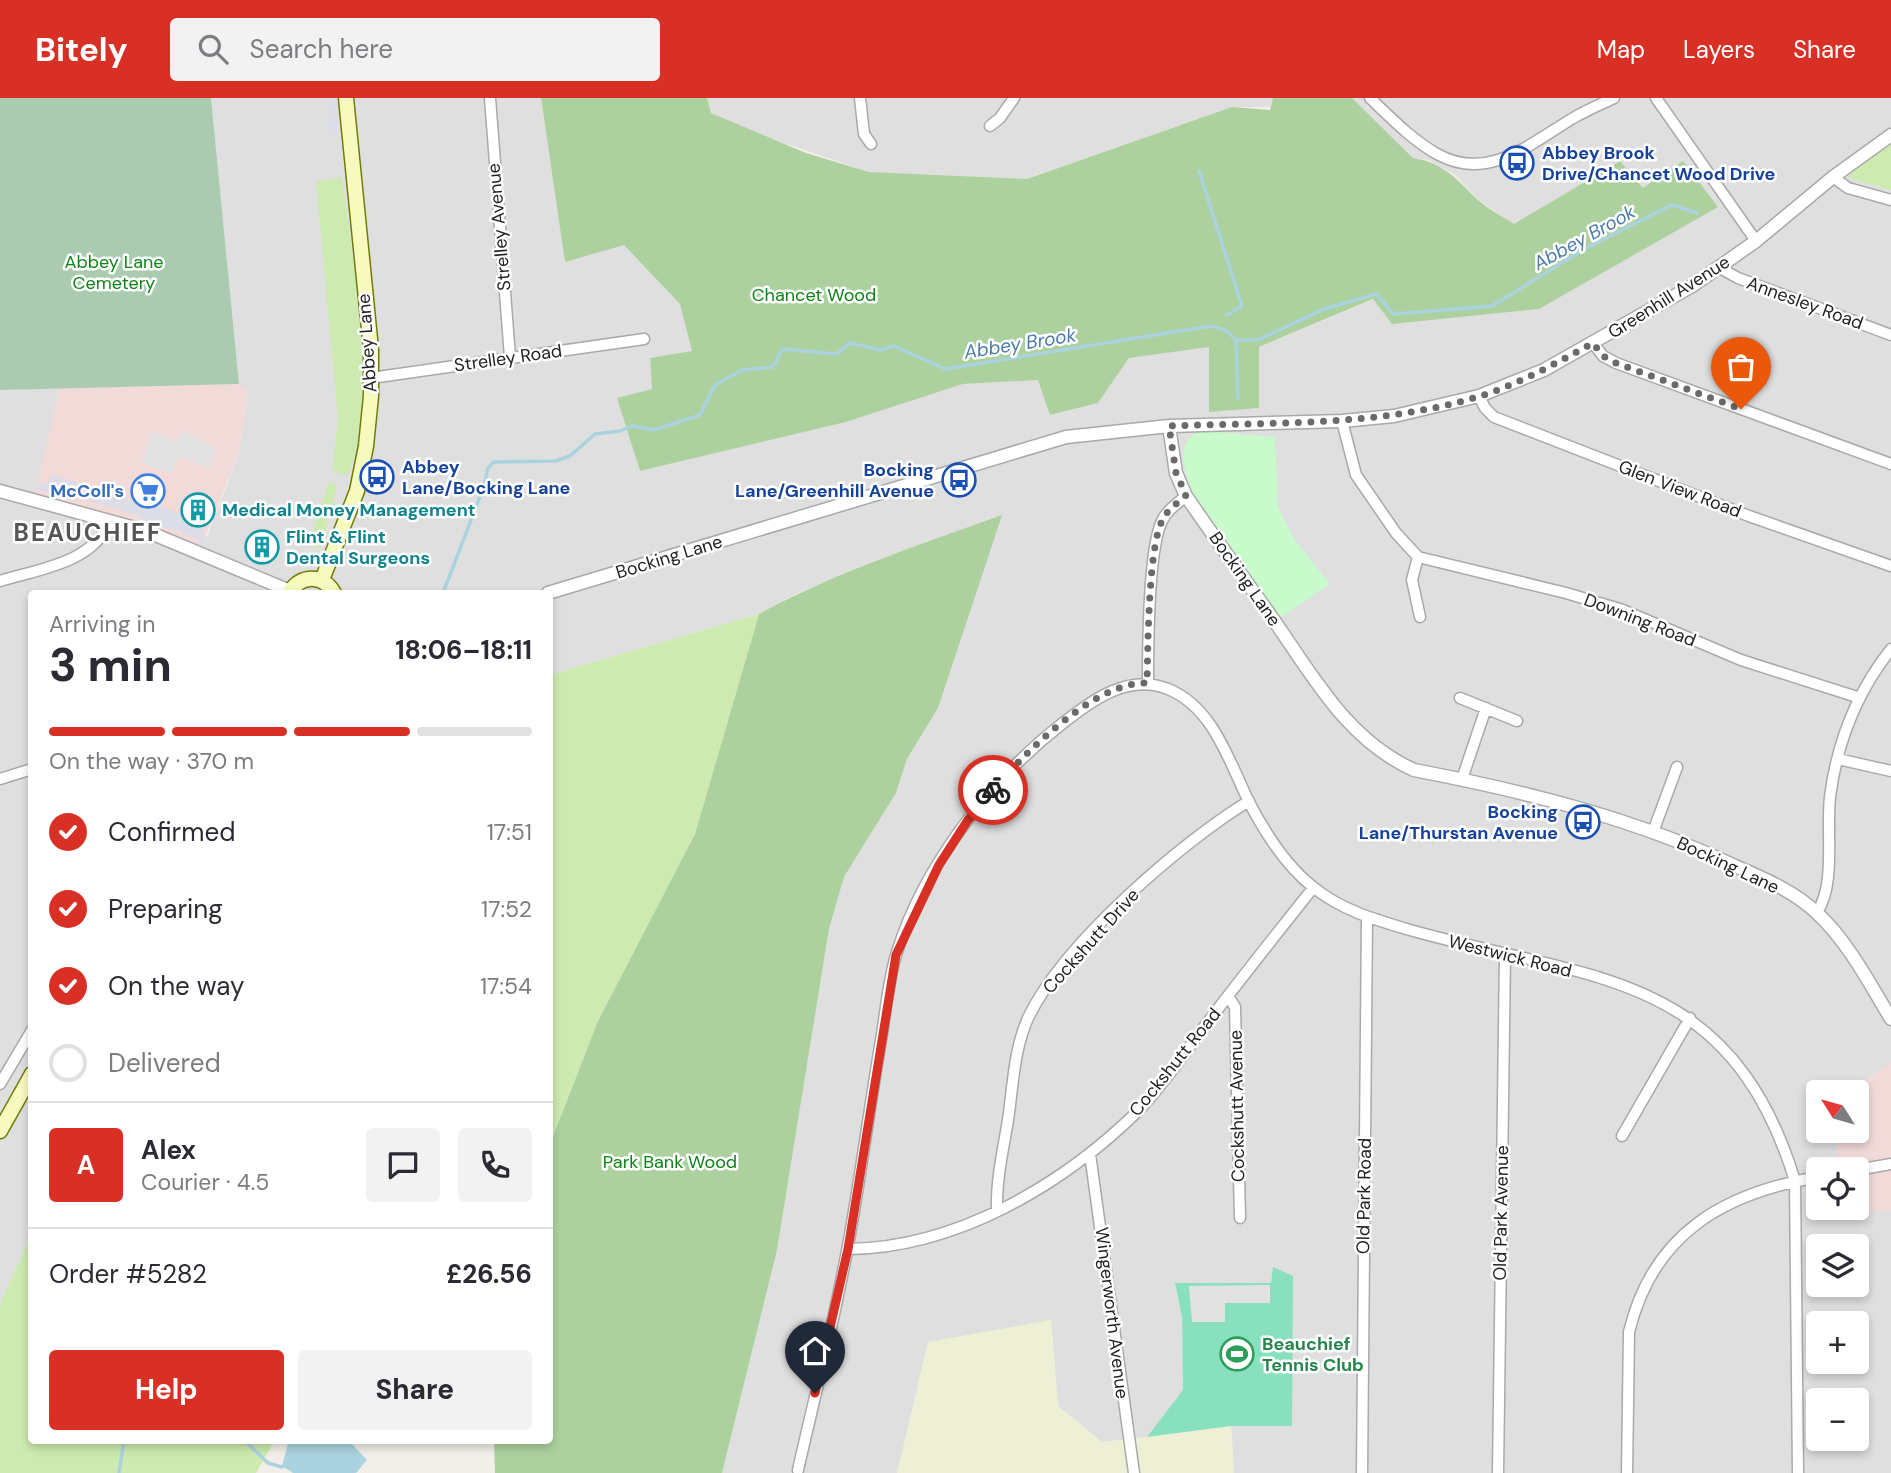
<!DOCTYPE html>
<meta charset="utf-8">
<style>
:root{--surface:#fff;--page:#f2f2f3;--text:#2b2b33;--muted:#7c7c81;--line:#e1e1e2;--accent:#d93025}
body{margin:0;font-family:"DM Sans",sans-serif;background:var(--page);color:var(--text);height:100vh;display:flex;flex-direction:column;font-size:26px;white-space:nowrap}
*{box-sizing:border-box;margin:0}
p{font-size:23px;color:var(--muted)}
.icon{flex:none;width:38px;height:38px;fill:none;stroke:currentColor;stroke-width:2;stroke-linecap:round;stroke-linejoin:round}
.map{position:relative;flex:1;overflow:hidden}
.side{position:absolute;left:28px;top:492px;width:525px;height:854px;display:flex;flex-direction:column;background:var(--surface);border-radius:7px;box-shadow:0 4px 10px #0003}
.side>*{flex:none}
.needle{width:46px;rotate:307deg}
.fabs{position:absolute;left:1806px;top:982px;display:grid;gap:14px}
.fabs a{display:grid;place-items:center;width:63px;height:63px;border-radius:7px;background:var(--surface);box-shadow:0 4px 10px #0003;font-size:35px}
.pin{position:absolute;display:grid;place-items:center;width:60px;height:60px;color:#fff;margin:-72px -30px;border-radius:50% 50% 50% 0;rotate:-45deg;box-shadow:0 0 7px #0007}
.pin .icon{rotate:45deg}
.courier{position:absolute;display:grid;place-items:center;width:70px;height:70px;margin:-35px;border:5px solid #d93025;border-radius:50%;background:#fff;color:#222;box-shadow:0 2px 9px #0007}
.overview em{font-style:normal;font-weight:700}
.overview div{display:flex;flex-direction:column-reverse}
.overview{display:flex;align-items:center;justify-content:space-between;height:119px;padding:0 21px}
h1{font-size:46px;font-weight:700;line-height:52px}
.bar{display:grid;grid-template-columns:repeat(4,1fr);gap:10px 7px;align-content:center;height:84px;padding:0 21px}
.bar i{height:9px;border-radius:5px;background:var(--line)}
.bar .on{background:var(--accent)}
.bar p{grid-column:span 4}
.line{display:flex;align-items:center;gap:18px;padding:0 21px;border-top:2px solid var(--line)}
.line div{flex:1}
.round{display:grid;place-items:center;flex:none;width:74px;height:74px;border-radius:7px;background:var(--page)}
ol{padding:0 21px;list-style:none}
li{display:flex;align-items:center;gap:21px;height:77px}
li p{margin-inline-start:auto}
li .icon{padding:7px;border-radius:50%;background:var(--accent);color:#fff;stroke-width:4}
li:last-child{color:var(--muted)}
li i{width:38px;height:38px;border:4px solid var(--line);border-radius:50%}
.button{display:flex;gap:14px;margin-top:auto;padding:14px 21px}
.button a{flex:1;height:80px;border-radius:7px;background:var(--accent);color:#fff;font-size:28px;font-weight:700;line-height:80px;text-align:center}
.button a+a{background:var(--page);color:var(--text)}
header{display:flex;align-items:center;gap:42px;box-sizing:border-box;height:98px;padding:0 35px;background:var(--accent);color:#fff}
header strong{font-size:33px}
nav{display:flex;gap:38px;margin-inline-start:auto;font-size:24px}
.search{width:490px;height:63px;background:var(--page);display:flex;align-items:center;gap:18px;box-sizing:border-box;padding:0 24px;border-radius:7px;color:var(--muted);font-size:26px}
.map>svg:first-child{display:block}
.residential{fill:#e0dfdf;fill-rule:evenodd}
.commercial{fill:#f2dad9}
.farmland{fill:#eef0d5}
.grass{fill:#cdebb0}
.forest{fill:#add19e}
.cemetery{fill:#aacbaf}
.park{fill:#c8facc}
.pitch{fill:#88e0be}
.parking{fill:#e2e2e2}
.plaza{fill:#dddde8}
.water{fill:#aad3df}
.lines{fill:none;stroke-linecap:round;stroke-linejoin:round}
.stream{stroke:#aad3df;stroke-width:3.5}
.minor-casing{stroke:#a9a9a9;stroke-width:13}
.tertiary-casing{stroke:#a9a9a9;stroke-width:15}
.secondary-casing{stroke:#707d05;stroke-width:17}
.minor{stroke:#fff;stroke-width:10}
.tertiary{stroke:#fff;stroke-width:12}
.secondary{stroke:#f7fabf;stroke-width:14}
.done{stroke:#6b6a68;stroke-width:7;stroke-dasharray:0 12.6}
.route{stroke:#d93025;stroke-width:9}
.labels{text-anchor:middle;stroke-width:5;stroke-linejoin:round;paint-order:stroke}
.transit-label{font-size:18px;font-weight:bold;fill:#164399;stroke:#fff;text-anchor:start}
.street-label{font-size:18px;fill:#222;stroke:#fff}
.park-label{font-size:18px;fill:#0c8416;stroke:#fff}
.shop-label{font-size:18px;font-weight:bold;fill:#366cbe;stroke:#fff;text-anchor:end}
.culture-label{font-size:18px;font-weight:bold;fill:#0d838f;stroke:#fff;text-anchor:start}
.leisure-label{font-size:18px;font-weight:bold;fill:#27864d;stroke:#fff;text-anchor:start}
.water-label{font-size:19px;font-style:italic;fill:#4a7aab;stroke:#fff}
.district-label{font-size:24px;font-weight:bold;letter-spacing:2px;fill:#555;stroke:#fff}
</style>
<header>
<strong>Bitely</strong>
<div class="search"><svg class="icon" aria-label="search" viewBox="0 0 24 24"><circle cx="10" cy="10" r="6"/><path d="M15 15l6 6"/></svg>Search here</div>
<nav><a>Map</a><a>Layers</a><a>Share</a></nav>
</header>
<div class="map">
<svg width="1891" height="1375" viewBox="0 0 1891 1375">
<rect width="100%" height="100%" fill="#f2efe9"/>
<path class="residential" d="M211,0H541L565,163L624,146L681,206L693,254L650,260L652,291L618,300L640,373L846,324L963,286L1039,282L1050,317L1098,305L1129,260L1210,248L1209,313L1259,310V249L1643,90L1620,63L1514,127L1479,102L1454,76L1426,61L1413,60L1352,0H1891V965L1850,994H1818V1032L1835,1033L1841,1071H1818V1110L1857,1108L1891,1113V1375H1234L1231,1328H1291L1273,1170L1271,1185H1175L1182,1219L1183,1293L1147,1339L1102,1344L1058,1308L1051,1223L897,1375H722L777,1152L829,831L844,779L896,695L907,661L938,610L1001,418L875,463L796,496L759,516L550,577V495H32V1137L0,1206V292L60,290L36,395L98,412L204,447L239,355L248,293L239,286ZM1818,1148H1857V1186H1818ZM1818,1225H1857V1264H1818ZM1818,1302H1857V1340H1818Z
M707,0H1273L1271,9H1232L1027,81L869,74L752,34L711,15Z"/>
<path class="commercial" d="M239,286L248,292L239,355L201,449L98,412L35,395L60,290Z
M1891,965V1113L1868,1112L1857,1108V1071H1841L1835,1033L1857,1032V994H1850Z"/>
<path class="farmland" d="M1051,1222L1058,1308L1102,1344L1123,1342L1128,1375H897L928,1244Z
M1231,1328L1234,1375H1137L1132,1341Z"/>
<path class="grass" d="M1891,44V92L1848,80L1854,71Z
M342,80C351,149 380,318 347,377L332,373L338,321L316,83Z
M329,384L337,387L322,446L317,450L308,447Z
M759,516L695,736L598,923L550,1046V577Z
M31,1137L32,1342H275L256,1375H0V1206Z"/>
<path class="forest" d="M541,0H707L711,15L806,55L869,74L1027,81L1232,9L1270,12L1273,0H1352L1413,60C1442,64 1457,81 1477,101C1488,111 1502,118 1514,126L1620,63L1643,90L1683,63L1718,109L1539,211L1392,226L1373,201L1259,249V310L1209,314V249L1129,260L1098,305L1050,317L1038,282L963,286L846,324L640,373L617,300L652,291L650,260L692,253L680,206L624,147L565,164Z
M1002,417L938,610L907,661L896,695L844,779L829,831L777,1152L722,1375H495L494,1342H550V1046L598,923L695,736L759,516C836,474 919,447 1002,417Z"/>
<path class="cemetery" d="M0,0H211L239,286L0,292Z"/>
<path class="park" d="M1204,333L1275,339L1278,409L1294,441L1330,486L1280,520L1193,396C1184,375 1173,339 1204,333Z"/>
<path class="pitch" d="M1273,1169L1293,1178L1292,1328H1231L1147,1339L1183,1292L1182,1219L1175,1185H1271Z"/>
<path class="parking" d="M182,333L217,350L209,370L179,359L171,376L141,364L153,334L177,343Z
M1270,1187V1205H1225V1224H1192L1189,1188Z"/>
<path class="plaza" d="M330,0H338L337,36L326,34Z
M51,377L108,392L132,403L134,400L153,405L206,426L202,436L207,439L204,447L198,445L197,440L179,433L143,424L138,417L58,394L54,396L36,391L39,384L48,386Z"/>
<path class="water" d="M289,1342H348L367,1362L356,1375H293L282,1368Z"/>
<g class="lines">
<path class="stream" d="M1199,73L1242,208L1227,217
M1236,242L1238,300
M443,495L483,391L488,370L494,364L556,363L570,358L595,336L620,333L632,328L654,332L700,317L715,287L742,272L773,269L782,251L836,256L850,245L880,252L894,248L945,271L1211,228L1225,232L1236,242H1258L1324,211L1376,196L1394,216L1492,208L1586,150L1672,107L1697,115
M244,1342L268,1365L282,1369
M119,1375L124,1342"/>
<defs>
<path id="minor" d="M490,0L510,259
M860,0L864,36L871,46
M1370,0C1391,20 1412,42 1437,56C1489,85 1532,44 1575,19C1587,12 1601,6 1614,0
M1656,0L1756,143
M990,28L1000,20L1014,0
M1833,79L1848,90L1891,102
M1720,170L1738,180L1891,237
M1593,245L1603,258L1616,265L1891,366
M371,280L644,241
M1479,298L1485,310L1494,319L1749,418L1891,468
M1342,323L1356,377L1396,435L1418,459L1412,482L1420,519
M1418,459L1566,495L1623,512L1741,562L1857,599
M0,483C39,471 93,465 110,423
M1148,585C1148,551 1148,447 1163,421C1168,411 1178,405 1186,398
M1460,600L1517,623
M1838,661L1891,673
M0,681L32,671
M1462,681L1486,610
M1653,734L1677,669
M1817,814C1836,787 1826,733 1830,699C1837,644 1857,594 1891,551
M1228,898L1235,909L1240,1120
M0,986L32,932
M1622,1038L1690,920
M1090,1056L1134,1375
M1857,1072L1891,1066
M997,1112C996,1083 1003,1052 1008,1022C1013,988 1014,949 1029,918C1064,846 1180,745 1249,703
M848,1151C956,1150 1063,1087 1139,1012C1164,986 1186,953 1208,924C1242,879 1278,834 1313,790
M798,1372C817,1288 839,1204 853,1119C863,1060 871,1001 881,942C886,913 888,882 897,854C924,767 992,680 1063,625C1093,602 1128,575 1168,591C1213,609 1229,663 1249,704C1265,735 1285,767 1313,789C1341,812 1376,822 1410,832C1591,883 1730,871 1795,1083L1798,1375
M1362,1375L1367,820
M1498,1375L1505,855
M1627,1375L1629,1234C1653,1135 1724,1095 1818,1079"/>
<path id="tertiary" d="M1169,328L1176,375L1186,398C1214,439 1244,480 1273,521C1313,578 1347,642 1414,672C1524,693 1633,720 1735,768C1763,780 1796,794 1818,816C1848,844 1870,886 1891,921
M0,393L146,433L290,493
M548,495L1066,339L1169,328L1342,323L1394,318L1479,298L1544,272L1692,188L1756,143L1833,79L1891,37"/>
<path id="secondary" d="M322,482L357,393L366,348L371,298V251L346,0
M289,495C301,476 323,476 334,495
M0,1033L32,976"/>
</defs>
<use href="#minor" class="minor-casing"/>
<use href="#tertiary" class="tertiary-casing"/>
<use href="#secondary" class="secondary-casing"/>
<use href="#minor" class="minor"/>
<use href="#tertiary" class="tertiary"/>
<use href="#secondary" class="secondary"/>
</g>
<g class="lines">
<path class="done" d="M993,692C1026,654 1094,584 1147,585C1148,551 1148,447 1163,421C1168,411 1178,405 1186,397L1176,375L1169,328C1272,324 1377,329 1477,299C1518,287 1556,265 1593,245L1603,258L1616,265L1741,311"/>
<path class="route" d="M815,1295L848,1151L896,857L939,767L968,722L993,692"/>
</g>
<defs>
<symbol id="bus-ring" viewBox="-11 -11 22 22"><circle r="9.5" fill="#fff" stroke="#1a4fb4" stroke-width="1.5"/><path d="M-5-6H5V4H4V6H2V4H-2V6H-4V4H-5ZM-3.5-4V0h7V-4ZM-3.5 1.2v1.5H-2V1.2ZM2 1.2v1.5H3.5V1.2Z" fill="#1a4fb4"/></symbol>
<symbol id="supermarket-ring" viewBox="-11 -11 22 22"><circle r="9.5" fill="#fff" stroke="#3f7fe0" stroke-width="1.5"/><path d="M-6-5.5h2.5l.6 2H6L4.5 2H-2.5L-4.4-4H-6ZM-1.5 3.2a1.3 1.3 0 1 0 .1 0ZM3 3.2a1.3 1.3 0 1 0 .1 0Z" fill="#3f7fe0"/></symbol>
<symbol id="building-ring" viewBox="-11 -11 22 22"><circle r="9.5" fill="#fff" stroke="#0f9aa8" stroke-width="1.5"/><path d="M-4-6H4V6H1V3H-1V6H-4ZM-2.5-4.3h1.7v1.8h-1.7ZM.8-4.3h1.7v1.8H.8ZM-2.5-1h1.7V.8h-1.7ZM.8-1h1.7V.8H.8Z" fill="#0f9aa8"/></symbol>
<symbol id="stadium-ring" viewBox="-11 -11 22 22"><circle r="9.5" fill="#fff" stroke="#2e9e5b" stroke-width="1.5"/><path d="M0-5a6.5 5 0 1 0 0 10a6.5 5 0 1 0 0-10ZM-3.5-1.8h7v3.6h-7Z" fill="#2e9e5b"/></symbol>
</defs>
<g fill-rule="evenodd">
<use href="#bus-ring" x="1498" y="46" width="38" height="38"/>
<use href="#bus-ring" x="358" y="360" width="38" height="38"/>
<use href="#bus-ring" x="940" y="363" width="38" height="38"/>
<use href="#supermarket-ring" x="129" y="374" width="38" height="38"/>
<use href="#building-ring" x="179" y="393" width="38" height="38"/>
<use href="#building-ring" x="243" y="430" width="38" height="38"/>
<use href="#bus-ring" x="1564" y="705" width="38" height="38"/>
<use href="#stadium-ring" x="1218" y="1237" width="38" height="38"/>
</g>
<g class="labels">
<g class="transit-label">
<text x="1542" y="61">Abbey Brook<tspan x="1542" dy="21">Drive/Chancet Wood Drive</tspan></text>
<text x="402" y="375">Abbey<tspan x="402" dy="21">Lane/Bocking Lane</tspan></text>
<text x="934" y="378" text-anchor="end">Bocking<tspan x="934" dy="21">Lane/Greenhill Avenue</tspan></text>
<text x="1558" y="720" text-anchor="end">Bocking<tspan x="1558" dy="21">Lane/Thurstan Avenue</tspan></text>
</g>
<g class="street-label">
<text transform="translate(499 129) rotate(-95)" y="6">Strelley Avenue</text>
<text transform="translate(1669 199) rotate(-32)" y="6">Greenhill Avenue</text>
<text transform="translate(1805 205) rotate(20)" y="6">Annesley Road</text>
<text transform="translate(367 245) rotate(-94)" y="6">Abbey Lane</text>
<text transform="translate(508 260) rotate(-8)" y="6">Strelley Road</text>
<text transform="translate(1680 391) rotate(21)" y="6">Glen View Road</text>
<text transform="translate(669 459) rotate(-17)" y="6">Bocking Lane</text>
<text transform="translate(1245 481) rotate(55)" y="6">Bocking Lane</text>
<text transform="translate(1640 522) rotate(21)" y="6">Downing Road</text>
<text transform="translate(1728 767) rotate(25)" y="6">Bocking Lane</text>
<text transform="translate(1091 843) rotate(-48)" y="6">Cockshutt Drive</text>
<text transform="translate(1510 858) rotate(14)" y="6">Westwick Road</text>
<text transform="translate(1175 964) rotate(-51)" y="6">Cockshutt Road</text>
<text transform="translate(1237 1008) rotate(-91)" y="6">Cockshutt Avenue</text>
<text transform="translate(1364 1098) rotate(-89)" y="6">Old Park Road</text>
<text transform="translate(1501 1115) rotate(-89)" y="6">Old Park Avenue</text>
<text transform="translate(1112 1215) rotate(83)" y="6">Wingerworth Avenue</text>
</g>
<g class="park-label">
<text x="114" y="170">Abbey Lane<tspan x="114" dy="21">Cemetery</tspan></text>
<text x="814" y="203">Chancet Wood</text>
<text x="670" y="1070">Park Bank Wood</text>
</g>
<g class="shop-label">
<text x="124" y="399">McColl's</text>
</g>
<g class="culture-label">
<text x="222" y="418">Medical Money Management</text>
<text x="286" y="445">Flint &amp; Flint<tspan x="286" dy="21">Dental Surgeons</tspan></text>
</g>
<g class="leisure-label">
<text x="1262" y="1252">Beauchief<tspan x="1262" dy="21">Tennis Club</tspan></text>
</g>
<g class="water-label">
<text transform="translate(1584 139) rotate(-29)" y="7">Abbey Brook</text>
<text transform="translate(1020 245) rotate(-9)" y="7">Abbey Brook</text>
</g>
<g class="district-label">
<text x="88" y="443">BEAUCHIEF</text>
</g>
</g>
</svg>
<div class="fabs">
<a><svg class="needle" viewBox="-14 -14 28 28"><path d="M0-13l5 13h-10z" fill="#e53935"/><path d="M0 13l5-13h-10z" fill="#7c7c81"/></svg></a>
<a><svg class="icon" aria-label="locate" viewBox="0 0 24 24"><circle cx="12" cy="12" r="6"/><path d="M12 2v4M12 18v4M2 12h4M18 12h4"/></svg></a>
<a><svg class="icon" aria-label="layers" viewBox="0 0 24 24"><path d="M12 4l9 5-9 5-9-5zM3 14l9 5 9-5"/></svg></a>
<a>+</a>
<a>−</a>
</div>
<div class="pin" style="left:1741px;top:311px;background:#ea580c"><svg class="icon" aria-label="bag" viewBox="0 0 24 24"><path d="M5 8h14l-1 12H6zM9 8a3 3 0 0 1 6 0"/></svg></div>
<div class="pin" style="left:815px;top:1295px;background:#1f2937"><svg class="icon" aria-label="home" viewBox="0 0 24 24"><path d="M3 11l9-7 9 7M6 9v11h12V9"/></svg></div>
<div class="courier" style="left:993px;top:692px"><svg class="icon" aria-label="bike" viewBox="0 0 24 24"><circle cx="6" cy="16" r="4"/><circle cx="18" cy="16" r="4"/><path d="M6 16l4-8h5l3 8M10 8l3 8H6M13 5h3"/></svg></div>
<section class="side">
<div class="overview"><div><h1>3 min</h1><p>Arriving in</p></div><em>18:06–18:11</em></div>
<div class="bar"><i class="on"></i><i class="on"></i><i class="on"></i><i></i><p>On the way · 370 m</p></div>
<ol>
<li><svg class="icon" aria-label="check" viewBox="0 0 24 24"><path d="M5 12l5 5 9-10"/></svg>Confirmed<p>17:51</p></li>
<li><svg class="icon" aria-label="check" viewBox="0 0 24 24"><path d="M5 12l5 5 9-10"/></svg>Preparing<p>17:52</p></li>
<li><svg class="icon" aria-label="check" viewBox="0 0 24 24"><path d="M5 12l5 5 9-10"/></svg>On the way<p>17:54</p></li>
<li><i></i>Delivered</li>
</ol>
<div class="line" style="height:126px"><b class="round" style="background:var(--accent);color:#fff">A</b><div><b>Alex</b><p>Courier · 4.5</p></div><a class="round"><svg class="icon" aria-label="chat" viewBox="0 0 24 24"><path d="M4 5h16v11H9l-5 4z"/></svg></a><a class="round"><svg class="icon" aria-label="phone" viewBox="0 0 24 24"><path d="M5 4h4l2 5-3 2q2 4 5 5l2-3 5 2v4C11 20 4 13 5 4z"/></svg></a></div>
<div class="line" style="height:91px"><div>Order #5282</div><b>£26.56</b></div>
<div class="button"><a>Help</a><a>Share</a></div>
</section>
</div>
